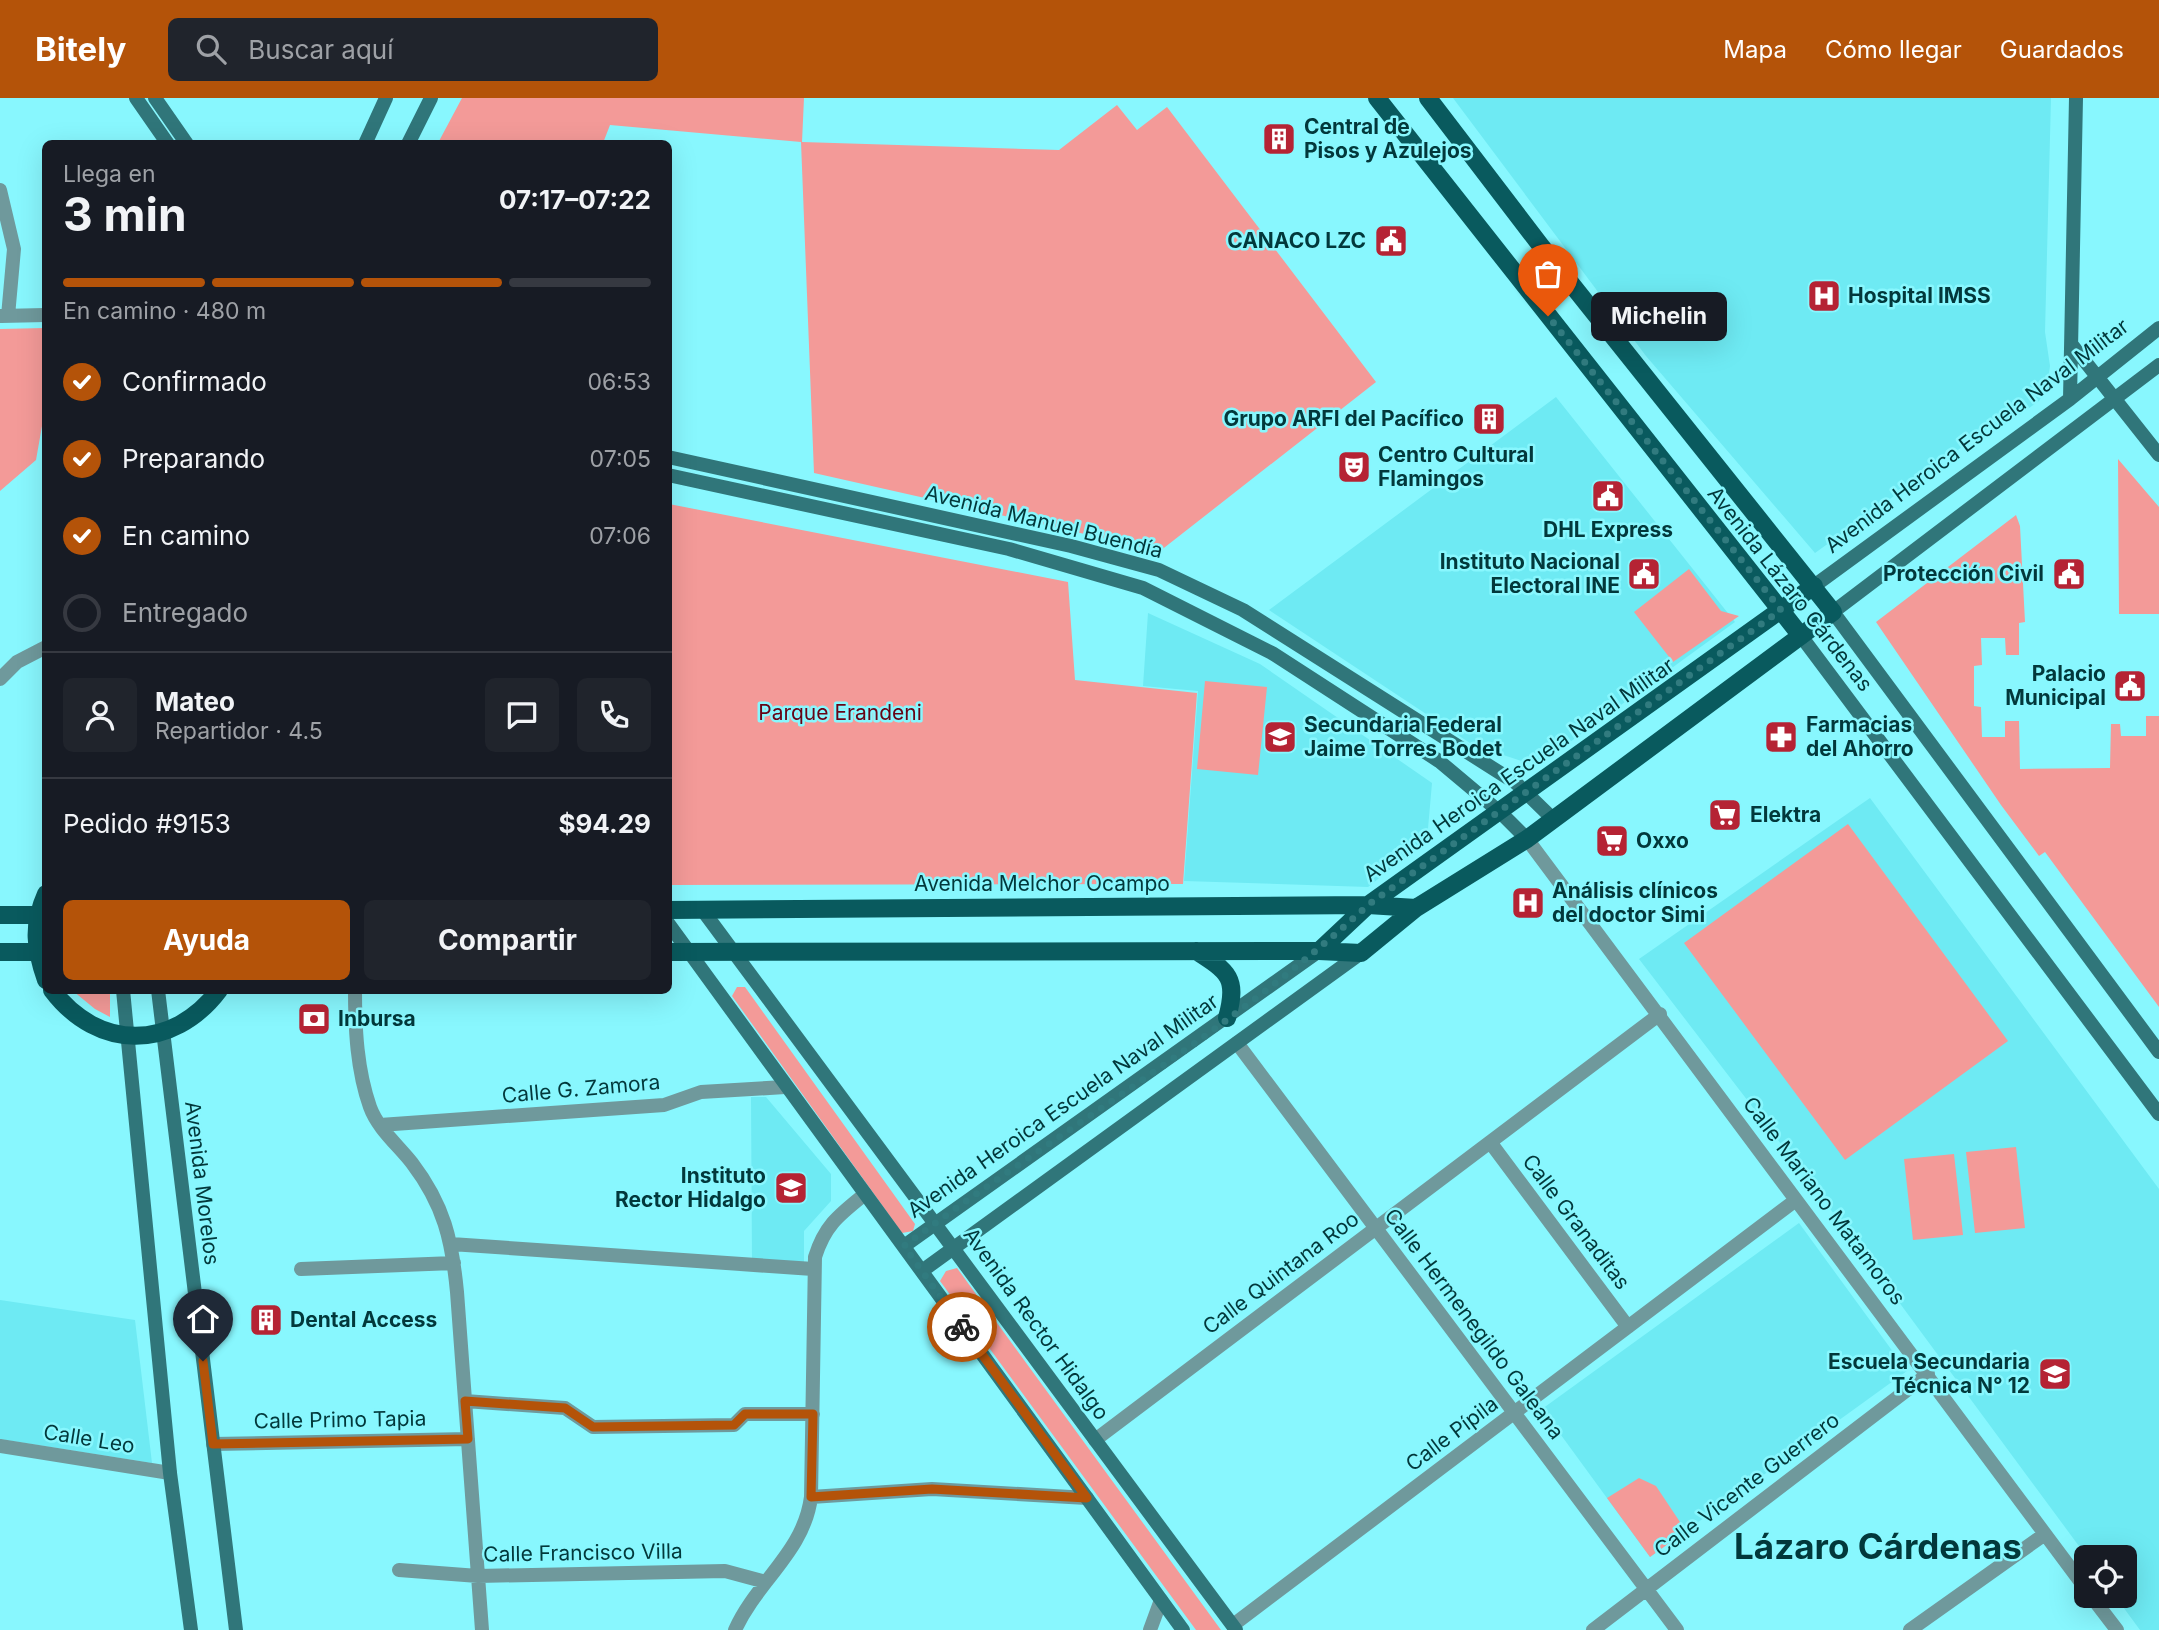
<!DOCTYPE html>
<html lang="es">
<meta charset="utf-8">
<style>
:root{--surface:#171b24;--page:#20242c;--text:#f1f3f6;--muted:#9ea1a6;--line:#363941;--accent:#b45309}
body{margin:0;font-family:Inter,sans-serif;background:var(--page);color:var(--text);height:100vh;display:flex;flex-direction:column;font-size:26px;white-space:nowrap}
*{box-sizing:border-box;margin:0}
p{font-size:23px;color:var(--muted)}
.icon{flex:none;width:38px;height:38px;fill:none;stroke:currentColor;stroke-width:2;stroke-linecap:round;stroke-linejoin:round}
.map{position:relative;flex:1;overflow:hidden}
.sheet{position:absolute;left:42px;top:42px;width:630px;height:854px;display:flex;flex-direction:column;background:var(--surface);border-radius:10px;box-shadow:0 7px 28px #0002}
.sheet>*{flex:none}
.controls{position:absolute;left:2074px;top:1447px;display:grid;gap:14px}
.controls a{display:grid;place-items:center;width:63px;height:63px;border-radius:10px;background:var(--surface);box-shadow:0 7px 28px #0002;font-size:35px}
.pin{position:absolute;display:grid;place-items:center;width:60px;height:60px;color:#fff;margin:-72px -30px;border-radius:50% 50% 50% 0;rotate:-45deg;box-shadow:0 0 7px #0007}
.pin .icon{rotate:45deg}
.courier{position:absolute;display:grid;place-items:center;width:70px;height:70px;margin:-35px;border:5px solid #b45309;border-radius:50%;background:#fff;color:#222;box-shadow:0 2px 9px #0007}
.bubble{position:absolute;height:49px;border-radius:10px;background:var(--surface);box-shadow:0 7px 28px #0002;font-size:23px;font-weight:700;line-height:49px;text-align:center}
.overview em{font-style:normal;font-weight:700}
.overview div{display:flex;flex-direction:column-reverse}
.overview{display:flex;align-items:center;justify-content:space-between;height:119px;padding:0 21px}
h1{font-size:46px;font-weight:700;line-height:52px}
.bar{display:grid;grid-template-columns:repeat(4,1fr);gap:10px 7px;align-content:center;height:84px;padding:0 21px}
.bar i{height:9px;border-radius:5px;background:var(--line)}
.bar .selected{background:var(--accent)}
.bar p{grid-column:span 4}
.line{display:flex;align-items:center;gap:18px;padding:0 21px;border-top:2px solid var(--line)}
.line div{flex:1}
.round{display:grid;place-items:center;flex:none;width:74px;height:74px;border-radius:10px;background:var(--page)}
ol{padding:0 21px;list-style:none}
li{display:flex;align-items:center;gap:21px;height:77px}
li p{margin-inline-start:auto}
li .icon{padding:7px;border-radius:50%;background:var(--accent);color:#fff;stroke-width:4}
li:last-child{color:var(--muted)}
li i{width:38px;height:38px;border:4px solid var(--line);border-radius:50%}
.button{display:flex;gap:14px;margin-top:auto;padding:14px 21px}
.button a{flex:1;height:80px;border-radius:10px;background:var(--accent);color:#fff;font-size:28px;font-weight:700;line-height:80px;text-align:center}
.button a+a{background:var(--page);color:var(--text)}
header{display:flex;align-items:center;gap:42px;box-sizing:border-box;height:98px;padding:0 35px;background:var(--accent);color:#fff}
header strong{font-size:33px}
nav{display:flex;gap:38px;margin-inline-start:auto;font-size:24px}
.search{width:490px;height:63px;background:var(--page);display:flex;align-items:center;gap:18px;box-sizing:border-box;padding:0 24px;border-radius:10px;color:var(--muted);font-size:26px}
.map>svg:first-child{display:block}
.built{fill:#6eeaf3}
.green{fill:#f39a98}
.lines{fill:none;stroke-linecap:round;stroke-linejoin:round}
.street{stroke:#6f999c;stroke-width:14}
.secondary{stroke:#30767a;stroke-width:14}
.primary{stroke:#095a5e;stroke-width:18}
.done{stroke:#317b7f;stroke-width:7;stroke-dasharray:0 12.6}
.route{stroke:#b45309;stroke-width:9}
.labels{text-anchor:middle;stroke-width:5;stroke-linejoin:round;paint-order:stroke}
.poi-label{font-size:21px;font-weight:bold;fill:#02383b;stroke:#88f7fe;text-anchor:start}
.street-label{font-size:21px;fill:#02383b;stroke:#88f7fe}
.park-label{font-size:21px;fill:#660415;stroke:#88f7fe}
.town-label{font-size:35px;font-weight:bold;fill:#02383b;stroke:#88f7fe}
</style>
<header>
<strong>Bitely</strong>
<div class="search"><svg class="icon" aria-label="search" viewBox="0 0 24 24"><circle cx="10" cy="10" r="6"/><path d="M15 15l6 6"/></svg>Buscar aquí</div>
<nav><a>Mapa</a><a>Cómo llegar</a><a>Guardados</a></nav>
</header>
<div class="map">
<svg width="2159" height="1532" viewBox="0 0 2159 1532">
<rect width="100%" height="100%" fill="#88f7fe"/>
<path class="built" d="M1453,0H2051L2045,234L2050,268L2047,290L2039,303L2007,326L1987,331L1815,455L1646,258Z
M1556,299L1735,524L1537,668L1473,647L1269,512Z
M1148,515L1260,566L1432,685L1427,742L1368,789L1184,783L1198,593L1143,588Z
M1870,700L2159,1091V1532H2140L2115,1498H2124V1460L2087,1459L1817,1093L1639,861Z
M751,999H766L831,1076V1103L804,1133V1167L752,1166Z
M1799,1125L1907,1273L1650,1459L1542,1311Z
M0,1202L135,1222L152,1365L0,1341Z"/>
<path class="green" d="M462,0H804L802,44L1059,52L1117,7L1137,32L1167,9L1376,284L1160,453L814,375L801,44L610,27L603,45H438Z
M45,230V311L36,362L0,393V231Z
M2118,361L2159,409V516H2119Z
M669,406L1068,484L1075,582L1197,595L1183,786L669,787Z
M2016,417L2020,428L2025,524L2019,525V557H2006L2005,540H1981L1982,567L1974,568V608L1981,609L1982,639H2005V623H2019L2020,671L2110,670L2111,626H2120L2121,638H2146V618H2159V909L2045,754L2039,758L2001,707L1876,524Z
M1689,471L1721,513L1739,518L1673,564L1634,514Z
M1205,583L1267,589L1258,677L1197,671Z
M1848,726L2008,943L1845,1062L1684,845Z
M737,889H745L915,1126L913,1133L902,1135L732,898Z
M73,893H110V919L95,911Z
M2016,1049L2025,1130L1975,1135L1966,1054Z
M1954,1056L1963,1137L1913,1142L1904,1061Z
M957,1170L1221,1532H1196L940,1183L946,1173Z
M1639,1380L1656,1388L1686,1433L1650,1459L1607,1400Z"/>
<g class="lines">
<path class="street" d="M0,92L14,151L8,218
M1,218L45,217
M0,581L17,564L46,549
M1527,741L2086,1491
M355,892C355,932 357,972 370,1009C378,1031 398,1047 412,1065C444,1107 452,1142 457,1194L482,1532
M1237,945L1677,1532
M380,1027L664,1007L701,994L785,989
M1490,1044L1628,1229
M451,1146L813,1171
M301,1171L454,1165
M465,1303L565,1310L593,1329L734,1327L745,1316H813
M1095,1342L1660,916
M213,1346L468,1341
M0,1348L170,1375
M811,1399L932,1391L1087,1400
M399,1472L478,1478L725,1473L766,1484
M2091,1498L2117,1532
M1233,1527L1796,1102
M735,1532C757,1483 804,1454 811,1399L815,1159C825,1127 839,1117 865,1096
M1150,1532L1161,1502
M1593,1532L1928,1276
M1910,1532L2045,1436"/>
<path class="secondary" d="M136,0L168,46
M155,0L187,46
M365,46L386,0
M408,46L431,0
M2072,247L2159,357
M2159,267L1833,514L2159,954
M2070,301L2076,0
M668,359L1071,448L1159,472L1243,512L1516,685L1553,721
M668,377L1009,451L1143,490L1272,555L1439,663L1501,715L1527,741
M1814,488L2070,301L2159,230
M1801,538L2159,1016
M701,810L1236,1532
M668,825L1183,1532
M123,892L170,1375L191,1532
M158,892L236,1532
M904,1148L1319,853
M922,1173L1361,855"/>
<path class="primary" d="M1377,0L1801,538
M46,796C32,827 35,851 46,882
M668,812L1368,807L1416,810
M0,817H46
M1196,853C1229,874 1238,880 1227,920
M1319,853L1368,807L1814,488
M0,854H45
M668,854L1319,853L1361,855L1416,810L1527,741L1833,514L1541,148L1428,0
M52,892C98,953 173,953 219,892"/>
</g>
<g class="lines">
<path class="done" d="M962,1229L904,1148C1056,1035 1229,935 1368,807L1781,512L1548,218"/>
<path class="route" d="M203,1263L213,1346L468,1341L465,1303L565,1310L593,1329L734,1327L745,1316H813L811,1399L932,1391L1087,1400L962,1229"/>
</g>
<defs>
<symbol id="building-square" viewBox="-11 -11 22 22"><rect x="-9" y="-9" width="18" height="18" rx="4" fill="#b52334" stroke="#88f7fe"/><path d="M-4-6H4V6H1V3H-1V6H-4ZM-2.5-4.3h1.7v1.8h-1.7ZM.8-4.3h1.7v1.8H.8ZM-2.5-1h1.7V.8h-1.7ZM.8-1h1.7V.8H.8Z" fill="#fff"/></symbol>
<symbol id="civic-square" viewBox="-11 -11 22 22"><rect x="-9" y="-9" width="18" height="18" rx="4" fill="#b52334" stroke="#88f7fe"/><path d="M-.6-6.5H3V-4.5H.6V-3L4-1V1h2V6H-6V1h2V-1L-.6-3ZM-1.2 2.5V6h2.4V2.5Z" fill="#fff"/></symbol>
<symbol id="hospital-square" viewBox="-11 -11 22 22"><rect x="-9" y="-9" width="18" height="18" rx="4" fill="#b52334" stroke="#88f7fe"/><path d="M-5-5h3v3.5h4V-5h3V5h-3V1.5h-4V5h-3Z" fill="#fff"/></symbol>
<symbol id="theatre-square" viewBox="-11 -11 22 22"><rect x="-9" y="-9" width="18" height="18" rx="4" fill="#b52334" stroke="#88f7fe"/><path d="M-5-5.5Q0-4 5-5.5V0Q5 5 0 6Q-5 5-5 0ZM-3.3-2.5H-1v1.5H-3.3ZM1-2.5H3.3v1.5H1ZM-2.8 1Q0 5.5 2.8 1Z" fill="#fff"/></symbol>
<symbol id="school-square" viewBox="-11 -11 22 22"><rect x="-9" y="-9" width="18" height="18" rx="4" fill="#b52334" stroke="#88f7fe"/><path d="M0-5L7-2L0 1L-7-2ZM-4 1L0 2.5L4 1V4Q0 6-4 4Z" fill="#fff"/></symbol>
<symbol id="pharmacy-square" viewBox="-11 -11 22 22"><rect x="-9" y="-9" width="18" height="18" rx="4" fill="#b52334" stroke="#88f7fe"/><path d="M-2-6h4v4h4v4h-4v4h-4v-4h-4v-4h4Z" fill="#fff"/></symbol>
<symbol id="supermarket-square" viewBox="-11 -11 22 22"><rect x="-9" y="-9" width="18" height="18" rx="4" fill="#b52334" stroke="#88f7fe"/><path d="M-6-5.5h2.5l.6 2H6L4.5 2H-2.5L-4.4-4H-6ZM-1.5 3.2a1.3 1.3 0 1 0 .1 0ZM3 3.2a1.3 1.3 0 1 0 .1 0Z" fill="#fff"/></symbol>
<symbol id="bank-square" viewBox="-11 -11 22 22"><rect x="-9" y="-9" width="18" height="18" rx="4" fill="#b52334" stroke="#88f7fe"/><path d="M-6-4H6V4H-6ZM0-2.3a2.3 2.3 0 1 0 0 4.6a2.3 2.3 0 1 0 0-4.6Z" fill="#fff"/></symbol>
</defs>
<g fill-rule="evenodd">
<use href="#building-square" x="1260" y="22" width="38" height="38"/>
<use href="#civic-square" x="1372" y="124" width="38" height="38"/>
<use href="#hospital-square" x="1805" y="179" width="38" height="38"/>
<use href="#building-square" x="1470" y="302" width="38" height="38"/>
<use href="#theatre-square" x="1335" y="350" width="38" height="38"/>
<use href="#civic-square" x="1589" y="379" width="38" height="38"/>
<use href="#civic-square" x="1625" y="457" width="38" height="38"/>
<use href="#civic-square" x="2050" y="457" width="38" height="38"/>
<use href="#civic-square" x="2111" y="569" width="38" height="38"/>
<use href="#school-square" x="1261" y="620" width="38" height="38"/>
<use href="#pharmacy-square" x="1762" y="620" width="38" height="38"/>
<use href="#supermarket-square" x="1706" y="698" width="38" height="38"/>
<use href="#supermarket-square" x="1593" y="724" width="38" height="38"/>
<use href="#hospital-square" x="1509" y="786" width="38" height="38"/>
<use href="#bank-square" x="295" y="902" width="38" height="38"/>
<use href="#school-square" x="772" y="1071" width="38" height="38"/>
<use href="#building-square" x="247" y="1203" width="38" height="38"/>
<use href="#school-square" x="2036" y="1257" width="38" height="38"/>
</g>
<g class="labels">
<g class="poi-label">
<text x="1304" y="36">Central de<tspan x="1304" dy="24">Pisos y Azulejos</tspan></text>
<text x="1366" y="150" text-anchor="end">CANACO LZC</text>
<text x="1848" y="205">Hospital IMSS</text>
<text x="1464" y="328" text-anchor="end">Grupo ARFI del Pacífico</text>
<text x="1378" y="364">Centro Cultural<tspan x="1378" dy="24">Flamingos</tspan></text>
<text x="1608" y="439" text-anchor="middle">DHL Express</text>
<text x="1620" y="471" text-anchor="end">Instituto Nacional<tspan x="1620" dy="24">Electoral INE</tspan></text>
<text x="2044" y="483" text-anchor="end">Protección Civil</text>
<text x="2106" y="583" text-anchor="end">Palacio<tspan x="2106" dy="24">Municipal</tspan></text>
<text x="1304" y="634">Secundaria Federal<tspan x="1304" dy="24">Jaime Torres Bodet</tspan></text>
<text x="1806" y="634">Farmacias<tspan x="1806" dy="24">del Ahorro</tspan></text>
<text x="1750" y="724">Elektra</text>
<text x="1636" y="750">Oxxo</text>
<text x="1552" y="800">Análisis clínicos<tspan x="1552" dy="24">del doctor Simi</tspan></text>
<text x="338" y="928">Inbursa</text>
<text x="766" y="1085" text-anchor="end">Instituto<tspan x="766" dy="24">Rector Hidalgo</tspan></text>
<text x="290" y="1229">Dental Access</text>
<text x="2030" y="1271" text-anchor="end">Escuela Secundaria<tspan x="2030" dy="24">Técnica N° 12</tspan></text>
</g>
<g class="street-label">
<text transform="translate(1977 338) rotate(-37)" y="7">Avenida Heroica Escuela Naval Militar</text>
<text transform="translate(1044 424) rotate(14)" y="7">Avenida Manuel Buendía</text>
<text transform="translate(1790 491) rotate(52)" y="7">Avenida Lázaro Cárdenas</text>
<text transform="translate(1519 672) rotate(-35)" y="7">Avenida Heroica Escuela Naval Militar</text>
<text x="1042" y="793">Avenida Melchor Ocampo</text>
<text transform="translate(581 991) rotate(-5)" y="7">Calle G. Zamora</text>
<text transform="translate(1063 1008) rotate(-35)" y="7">Avenida Heroica Escuela Naval Militar</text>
<text transform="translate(202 1085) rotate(83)" y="7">Avenida Morelos</text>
<text transform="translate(1824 1103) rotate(53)" y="7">Calle Mariano Matamoros</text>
<text transform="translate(1576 1124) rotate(53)" y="7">Calle Granaditas</text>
<text transform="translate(1281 1175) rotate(-37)" y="7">Calle Quintana Roo</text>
<text transform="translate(1036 1226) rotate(54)" y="7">Avenida Rector Hidalgo</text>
<text transform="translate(1474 1226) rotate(53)" y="7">Calle Hermenegildo Galeana</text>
<text transform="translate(340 1322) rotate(-1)" y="7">Calle Primo Tapia</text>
<text transform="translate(1452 1336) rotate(-37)" y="7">Calle Pípila</text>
<text transform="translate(89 1341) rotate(9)" y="7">Calle Leo</text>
<text transform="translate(1747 1387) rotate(-37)" y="7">Calle Vicente Guerrero</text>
<text transform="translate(583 1455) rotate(-1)" y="7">Calle Francisco Villa</text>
</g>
<g class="park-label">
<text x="840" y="622">Parque Erandeni</text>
</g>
<g class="town-label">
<text x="1878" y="1461">Lázaro Cárdenas</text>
</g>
</g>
</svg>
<div class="controls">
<a><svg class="icon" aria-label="locate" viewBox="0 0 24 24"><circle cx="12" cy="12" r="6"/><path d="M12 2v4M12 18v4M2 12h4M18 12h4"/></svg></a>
</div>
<div class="pin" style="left:1548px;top:218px;background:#ea580c"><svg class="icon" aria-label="bag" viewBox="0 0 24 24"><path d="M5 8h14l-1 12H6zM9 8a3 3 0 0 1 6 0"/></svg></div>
<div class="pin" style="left:203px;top:1263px;background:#1f2937"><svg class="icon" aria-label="home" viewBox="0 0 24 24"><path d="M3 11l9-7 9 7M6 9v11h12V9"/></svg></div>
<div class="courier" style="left:962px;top:1229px"><svg class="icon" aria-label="bike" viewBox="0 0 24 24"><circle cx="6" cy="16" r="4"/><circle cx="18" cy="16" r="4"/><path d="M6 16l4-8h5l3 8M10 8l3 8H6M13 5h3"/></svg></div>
<div class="bubble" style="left:1591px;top:194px;width:136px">Michelin</div>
<section class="sheet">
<div class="overview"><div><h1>3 min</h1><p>Llega en</p></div><em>07:17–07:22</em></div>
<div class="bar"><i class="selected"></i><i class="selected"></i><i class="selected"></i><i></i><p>En camino · 480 m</p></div>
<ol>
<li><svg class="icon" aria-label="check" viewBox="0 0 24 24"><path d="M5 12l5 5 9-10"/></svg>Confirmado<p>06:53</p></li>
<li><svg class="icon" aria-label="check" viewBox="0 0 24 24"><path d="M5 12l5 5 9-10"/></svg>Preparando<p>07:05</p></li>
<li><svg class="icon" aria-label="check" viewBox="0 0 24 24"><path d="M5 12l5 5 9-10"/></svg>En camino<p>07:06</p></li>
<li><i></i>Entregado</li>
</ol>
<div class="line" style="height:126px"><a class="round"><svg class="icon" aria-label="person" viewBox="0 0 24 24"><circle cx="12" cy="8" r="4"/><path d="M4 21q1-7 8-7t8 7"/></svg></a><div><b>Mateo</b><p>Repartidor · 4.5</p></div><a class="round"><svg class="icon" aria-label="chat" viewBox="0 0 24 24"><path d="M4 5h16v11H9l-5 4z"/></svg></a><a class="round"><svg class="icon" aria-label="phone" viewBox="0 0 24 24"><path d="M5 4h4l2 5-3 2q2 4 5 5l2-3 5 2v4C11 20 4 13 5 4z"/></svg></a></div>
<div class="line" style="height:91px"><div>Pedido #9153</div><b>$94.29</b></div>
<div class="button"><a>Ayuda</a><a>Compartir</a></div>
</section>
</div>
